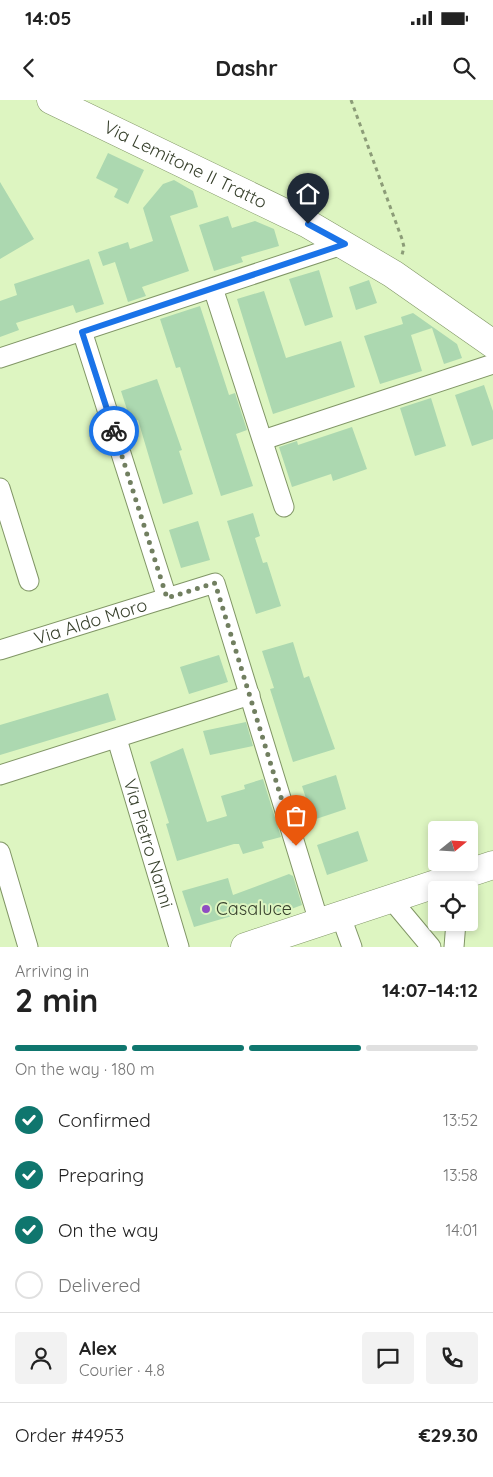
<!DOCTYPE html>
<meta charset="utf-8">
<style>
:root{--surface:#fff;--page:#f2f2f2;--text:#222;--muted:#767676;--line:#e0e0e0;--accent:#0f766e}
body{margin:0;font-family:Quicksand,sans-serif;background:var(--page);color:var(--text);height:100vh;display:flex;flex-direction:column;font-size:19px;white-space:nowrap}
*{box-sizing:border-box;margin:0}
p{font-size:16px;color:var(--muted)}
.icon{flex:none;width:28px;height:28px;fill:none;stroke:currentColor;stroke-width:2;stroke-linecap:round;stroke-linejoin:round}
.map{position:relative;height:847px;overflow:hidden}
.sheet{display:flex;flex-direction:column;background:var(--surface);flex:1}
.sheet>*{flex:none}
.needle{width:32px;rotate:72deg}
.buttons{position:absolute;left:428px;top:721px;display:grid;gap:10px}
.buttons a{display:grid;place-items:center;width:50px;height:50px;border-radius:5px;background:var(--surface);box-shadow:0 2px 8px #0003;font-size:25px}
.pin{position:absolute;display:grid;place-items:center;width:42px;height:42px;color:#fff;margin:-51px -21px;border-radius:50% 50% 50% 0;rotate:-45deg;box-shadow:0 0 5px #0007}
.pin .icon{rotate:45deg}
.courier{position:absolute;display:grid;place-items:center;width:50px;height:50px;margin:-25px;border:4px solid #1a73e8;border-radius:50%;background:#fff;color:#222;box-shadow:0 1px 6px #0007}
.summary em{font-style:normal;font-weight:700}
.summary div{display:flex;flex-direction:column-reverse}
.summary{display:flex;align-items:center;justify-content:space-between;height:85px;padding:0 15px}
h1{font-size:32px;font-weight:700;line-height:38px}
.bar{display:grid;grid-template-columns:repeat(4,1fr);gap:8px 5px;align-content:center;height:60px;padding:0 15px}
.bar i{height:6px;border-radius:4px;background:var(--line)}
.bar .active{background:var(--accent)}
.bar p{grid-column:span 4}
.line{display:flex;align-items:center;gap:12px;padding:0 15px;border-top:1px solid var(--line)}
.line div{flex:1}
.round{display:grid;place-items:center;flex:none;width:52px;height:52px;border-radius:5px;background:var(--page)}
ol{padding:0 15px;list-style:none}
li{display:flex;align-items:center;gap:15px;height:55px}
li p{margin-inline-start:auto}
li .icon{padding:5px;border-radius:50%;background:var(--accent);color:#fff;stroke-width:4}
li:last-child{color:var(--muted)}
li i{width:28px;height:28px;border:2px solid var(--line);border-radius:50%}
.status{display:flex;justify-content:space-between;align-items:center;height:35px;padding:0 25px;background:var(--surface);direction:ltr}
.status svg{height:14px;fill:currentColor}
header{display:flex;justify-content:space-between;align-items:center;height:65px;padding:0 15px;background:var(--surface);font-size:22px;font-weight:700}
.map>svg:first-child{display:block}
.building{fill:#acd8b0}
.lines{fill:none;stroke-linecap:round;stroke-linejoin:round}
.street-casing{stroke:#819666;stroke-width:21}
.secondary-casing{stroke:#819666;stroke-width:29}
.path{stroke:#8c9c78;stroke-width:3;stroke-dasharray:4 4;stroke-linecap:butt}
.street{stroke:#fff;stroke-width:19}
.secondary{stroke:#fff;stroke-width:28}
.done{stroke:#717f60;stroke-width:5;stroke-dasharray:0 9}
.route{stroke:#1a73e8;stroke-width:6}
.poi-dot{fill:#8f4dc2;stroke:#ddf5c1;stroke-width:2}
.labels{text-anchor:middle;stroke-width:4;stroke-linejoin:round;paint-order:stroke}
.street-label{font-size:18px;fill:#37402c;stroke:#ddf5c1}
.poi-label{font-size:18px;fill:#37402c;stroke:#ddf5c1;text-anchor:start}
</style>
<div class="status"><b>14:05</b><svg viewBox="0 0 49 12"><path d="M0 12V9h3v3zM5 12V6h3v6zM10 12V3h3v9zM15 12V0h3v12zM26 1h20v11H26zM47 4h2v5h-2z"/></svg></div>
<header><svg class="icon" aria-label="back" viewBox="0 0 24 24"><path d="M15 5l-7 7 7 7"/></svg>Dashr<svg class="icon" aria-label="search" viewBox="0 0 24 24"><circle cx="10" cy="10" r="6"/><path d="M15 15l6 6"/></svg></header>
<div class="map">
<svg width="493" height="847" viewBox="0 0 493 847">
<rect width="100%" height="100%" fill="#ddf5c1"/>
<path class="building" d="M108,53L144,70L128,104L114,97L118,89L96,78Z
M174,80L193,91L198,107L170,116L189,171L142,187L146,196L128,202L115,162L103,166L98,152L128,142L130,149L153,141L143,108L163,84Z
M0,82L34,139L0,159Z
M228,116L232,128L255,121L274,129L279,146L241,157L243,162L214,171L199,125Z
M89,159L104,204L76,213L73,205L16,223L19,230L0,237V201L17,195L14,184Z
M319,170L333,217L305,226L289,179Z
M369,180L377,203L356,210L349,187Z
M264,191L286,258L341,241L355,287L273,314L237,199Z
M200,206L229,295L235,293L247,330L236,334L253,386L221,396L180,267L176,268L160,219Z
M413,213L457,244L462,258L444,264L432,228L411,235L422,271L380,284L364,236L403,224L401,217Z
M157,279L182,350L179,351L193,394L163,404L138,320L131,322L121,291Z
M484,285L493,311V339L472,346L455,295Z
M431,298L446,346L415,356L400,308Z
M352,327L367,369L333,381L331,374L292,387L279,347L297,341L298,345Z
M253,413L260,436L255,438L263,463L267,462L281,506L256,514L227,421Z
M198,421L210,460L181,468L169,430Z
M293,542L304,578L309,576L335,649L293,662L270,589L274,588L262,551Z
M219,555L228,582L189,594L180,567Z
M108,593L116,620L0,655V625Z
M246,622L253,646L210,655L203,631Z
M183,648L207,722L227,716L221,696L245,689L244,685L263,679L281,737L262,742L264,748L243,754L239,744H234L177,761L166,724L169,723L150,662Z
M336,675L346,709L313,720L302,686Z
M358,731L368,761L327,775L317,745Z
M289,774L293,776L302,805L275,815L273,811L258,816L256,809L194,827L182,791L228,778L233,795Z"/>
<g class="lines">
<defs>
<g id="street">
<path d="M213,188L284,407"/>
<path d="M82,231L167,498"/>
<path d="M0,258L345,144"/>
<path d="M263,340L493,264"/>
<path d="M0,388L29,481"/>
<path id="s1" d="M0,550L215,483L319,822"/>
<path id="s2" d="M117,639L179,847"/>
<path d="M0,675L250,595"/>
<path d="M0,752L28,847"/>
<path d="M390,798L431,847"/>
<path d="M340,814L352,847"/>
<path d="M454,847L456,822"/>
</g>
<g id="secondary">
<path id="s3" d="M51,0L308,124L393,174L493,244"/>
<path d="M245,847L493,765"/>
</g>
</defs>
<use href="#street" class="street-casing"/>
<use href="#secondary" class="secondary-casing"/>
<path class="path" d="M351,0L402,139L404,147L402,155"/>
<use href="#street" class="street"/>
<use href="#secondary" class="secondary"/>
</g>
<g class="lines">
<path class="done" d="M114,331L167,498L215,483L296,746"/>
<path class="route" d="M114,331L82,232L345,144L308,124"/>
</g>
<circle class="poi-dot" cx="206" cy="809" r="5"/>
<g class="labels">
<g class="street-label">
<text dy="6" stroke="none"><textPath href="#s3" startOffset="149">Via Lemitone II Tratto</textPath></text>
<text dy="6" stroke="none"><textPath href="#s1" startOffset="95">Via Aldo Moro</textPath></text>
<text dy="6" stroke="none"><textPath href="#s2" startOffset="109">Via Pietro Nanni</textPath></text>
</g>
<g class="poi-label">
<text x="216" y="815">Casaluce</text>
</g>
</g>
</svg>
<div class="buttons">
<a><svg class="needle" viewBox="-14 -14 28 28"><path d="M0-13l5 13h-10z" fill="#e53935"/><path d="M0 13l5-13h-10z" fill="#767676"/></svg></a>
<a><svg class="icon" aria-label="locate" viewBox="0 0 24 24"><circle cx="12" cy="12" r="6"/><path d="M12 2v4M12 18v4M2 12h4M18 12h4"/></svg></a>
</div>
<div class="pin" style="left:296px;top:746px;background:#ea580c"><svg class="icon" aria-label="bag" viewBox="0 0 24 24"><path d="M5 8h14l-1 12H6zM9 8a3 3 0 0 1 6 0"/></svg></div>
<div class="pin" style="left:308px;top:124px;background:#1f2937"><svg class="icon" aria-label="home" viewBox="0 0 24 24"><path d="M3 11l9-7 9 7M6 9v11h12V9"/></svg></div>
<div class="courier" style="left:114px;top:331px"><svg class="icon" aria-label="bike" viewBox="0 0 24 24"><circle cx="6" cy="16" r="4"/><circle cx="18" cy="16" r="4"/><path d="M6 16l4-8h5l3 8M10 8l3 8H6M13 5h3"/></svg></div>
</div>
<section class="sheet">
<div class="summary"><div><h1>2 min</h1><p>Arriving in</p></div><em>14:07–14:12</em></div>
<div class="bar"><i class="active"></i><i class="active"></i><i class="active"></i><i></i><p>On the way · 180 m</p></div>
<ol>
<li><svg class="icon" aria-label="check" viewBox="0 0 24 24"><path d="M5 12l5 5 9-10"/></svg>Confirmed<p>13:52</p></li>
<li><svg class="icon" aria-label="check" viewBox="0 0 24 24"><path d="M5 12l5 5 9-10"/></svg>Preparing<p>13:58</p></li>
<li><svg class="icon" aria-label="check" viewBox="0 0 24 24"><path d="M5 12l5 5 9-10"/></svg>On the way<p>14:01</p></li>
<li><i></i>Delivered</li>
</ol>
<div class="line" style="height:90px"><a class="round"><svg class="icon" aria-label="person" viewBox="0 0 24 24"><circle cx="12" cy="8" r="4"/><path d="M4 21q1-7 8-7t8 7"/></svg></a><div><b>Alex</b><p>Courier · 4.8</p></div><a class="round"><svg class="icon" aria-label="chat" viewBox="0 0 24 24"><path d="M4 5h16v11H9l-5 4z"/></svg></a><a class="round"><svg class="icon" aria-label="phone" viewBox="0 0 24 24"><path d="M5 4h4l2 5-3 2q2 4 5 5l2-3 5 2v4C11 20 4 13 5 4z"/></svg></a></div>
<div class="line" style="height:65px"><div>Order #4953</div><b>€29.30</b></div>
</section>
